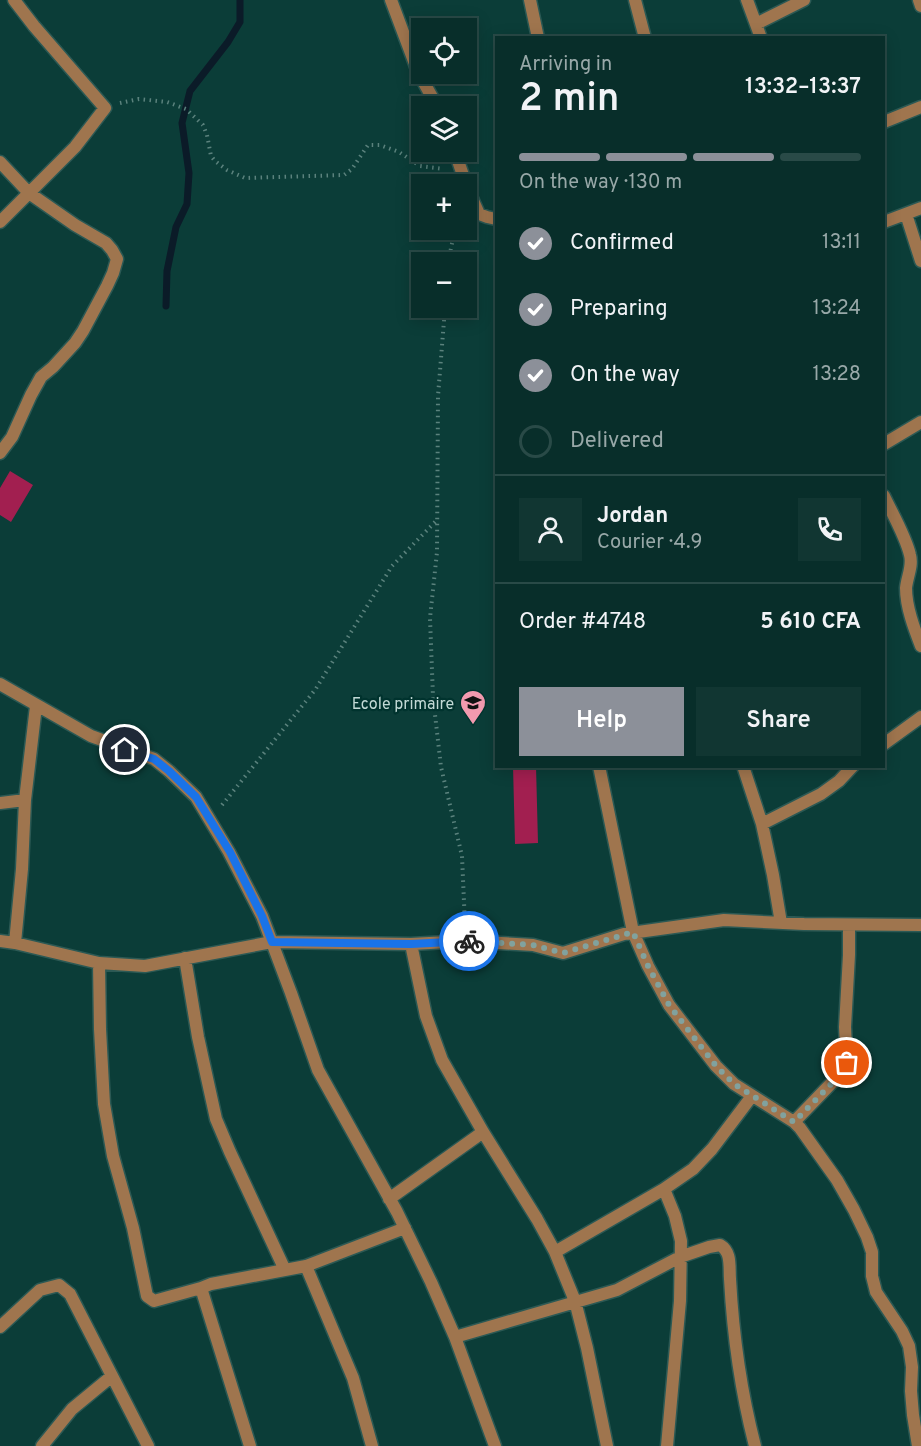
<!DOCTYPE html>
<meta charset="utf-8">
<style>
:root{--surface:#082e2a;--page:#113632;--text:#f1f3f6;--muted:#98a8a8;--line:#294a47;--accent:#8c9099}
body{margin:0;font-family:Overpass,sans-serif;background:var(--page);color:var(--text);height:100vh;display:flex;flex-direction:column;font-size:22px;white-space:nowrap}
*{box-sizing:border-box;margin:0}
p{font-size:20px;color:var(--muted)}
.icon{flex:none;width:33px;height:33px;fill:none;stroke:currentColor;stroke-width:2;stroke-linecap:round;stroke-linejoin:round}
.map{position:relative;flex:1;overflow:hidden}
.sheet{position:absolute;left:495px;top:36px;width:390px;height:732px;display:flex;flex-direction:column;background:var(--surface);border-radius:0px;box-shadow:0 3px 15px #0003,0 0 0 2px var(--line)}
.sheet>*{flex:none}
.controls{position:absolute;left:411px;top:18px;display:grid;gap:12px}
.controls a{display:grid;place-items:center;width:66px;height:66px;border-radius:0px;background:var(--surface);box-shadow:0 3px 15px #0003,0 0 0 2px var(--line);font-size:30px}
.pin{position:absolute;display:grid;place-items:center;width:51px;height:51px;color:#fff;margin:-26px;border:3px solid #fff;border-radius:50%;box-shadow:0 2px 6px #0007}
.courier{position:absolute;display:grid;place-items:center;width:60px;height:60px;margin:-30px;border:4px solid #1a73e8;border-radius:50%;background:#fff;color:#222;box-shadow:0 2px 8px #0007}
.head em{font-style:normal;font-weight:600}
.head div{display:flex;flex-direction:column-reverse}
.head{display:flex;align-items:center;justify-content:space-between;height:102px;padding:0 24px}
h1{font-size:39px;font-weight:600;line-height:45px}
.bar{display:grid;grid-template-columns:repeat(4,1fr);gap:9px 6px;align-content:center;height:72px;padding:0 24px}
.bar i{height:8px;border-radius:4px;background:var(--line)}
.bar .current{background:var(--accent)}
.bar p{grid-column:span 4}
.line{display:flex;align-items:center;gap:15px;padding:0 24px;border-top:2px solid var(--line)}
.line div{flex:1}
.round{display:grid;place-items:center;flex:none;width:63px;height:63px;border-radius:0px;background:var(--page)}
ol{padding:0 24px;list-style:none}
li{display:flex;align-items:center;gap:18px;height:66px}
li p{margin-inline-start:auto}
li .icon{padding:6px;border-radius:50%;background:var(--accent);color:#fff;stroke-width:4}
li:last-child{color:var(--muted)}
li i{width:33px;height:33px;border:3px solid var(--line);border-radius:50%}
.action{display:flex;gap:12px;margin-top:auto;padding:12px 24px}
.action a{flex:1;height:69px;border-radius:0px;background:var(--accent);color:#fff;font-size:24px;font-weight:600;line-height:69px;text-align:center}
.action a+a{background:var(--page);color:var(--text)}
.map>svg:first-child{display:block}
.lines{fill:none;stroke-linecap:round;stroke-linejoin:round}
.stream{stroke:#0b1b28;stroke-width:7}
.building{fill:#a21f50}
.street-casing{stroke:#2c5954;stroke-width:15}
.path{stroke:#5b827d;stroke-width:4;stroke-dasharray:1.5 4.5;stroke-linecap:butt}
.street{stroke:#9f754e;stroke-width:12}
.done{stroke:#81a29e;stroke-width:6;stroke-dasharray:0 10.8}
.route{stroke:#1a73e8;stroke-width:8}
.labels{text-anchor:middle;stroke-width:4.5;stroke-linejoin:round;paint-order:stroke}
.poi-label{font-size:16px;fill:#c1d9d5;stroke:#00332e;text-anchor:end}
</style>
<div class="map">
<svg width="921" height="1446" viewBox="0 0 921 1446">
<rect width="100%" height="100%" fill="#0b3d38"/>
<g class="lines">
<path class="stream" d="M166,306L167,271L176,227L187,204L189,173L182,123L190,91L228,42L240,22V0"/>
</g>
<path class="building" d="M10,471L33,485L11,522L0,515V488Z
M513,766H536L538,843L515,844Z"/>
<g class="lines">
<defs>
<path id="street" d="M391,0L418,72L437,106
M530,0L538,38
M635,0L645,38
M747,0L761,38
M919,0L921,6
M756,24L804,0
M884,122L921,107
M455,152L466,184
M0,162L29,193L75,225L106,243L112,250L117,259L113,273L107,286L83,331L75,343L53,367L41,377L31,395L12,437L0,453
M466,185L479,214L487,217L496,219
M906,214L921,261
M0,222L75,147L105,108L34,26L14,0
M884,222L921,208
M884,444L921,422
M884,496C892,513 906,537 910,555C913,566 907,577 906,588C906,607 914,628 921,646
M0,684L91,736L154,759L169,771L196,797L229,852L262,916L291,993L318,1070L397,1212L431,1282L455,1337L495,1446
M884,744L921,717
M599,766L633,932L648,966L669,1005L716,1066L734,1084L794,1122L800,1128L837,1180L854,1210L867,1237L872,1252V1276L876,1292L902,1331L909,1346L912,1367L911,1391L913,1415L918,1446
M743,766L762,824L773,875L781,923
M0,803L25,800L36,706
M762,824L821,794L839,781L853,766
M0,941L15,943L99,963L145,966L272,942L411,944L466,941L533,945L563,953L624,934L724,920L804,924L921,925
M15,943L22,869L25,800
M411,944L426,1016L442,1060L483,1132L537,1219L555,1252L575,1301L587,1348L607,1446
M185,958L198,1037L216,1119L230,1152L285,1270
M99,963L100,1029L104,1104L113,1156L133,1228L147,1296L154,1301L201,1288L250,1446
M794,1122L847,1067L845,1027L849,955V925
M664,1189L675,1216L681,1241L680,1301L667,1446
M389,1199L483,1132
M555,1252L664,1189L693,1169L712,1149L752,1096
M201,1288L211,1284L306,1266
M0,1327L40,1290L59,1285L70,1294L148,1446
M455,1337L617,1290L680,1257L709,1247L720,1245C732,1252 729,1267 730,1279C733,1335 741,1392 755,1446
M42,1446L72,1409L112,1376
M372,1446L353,1378L306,1266L405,1228"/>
</defs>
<use href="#street" class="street-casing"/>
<path class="path" d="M120,103L139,99L167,102L186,109L203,125L207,135L211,156L215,161L227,170L245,178L344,175L352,169L368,145H380L399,152L420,166L444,169
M448,262L455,230
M445,308L438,396L437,552L430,618L433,697L441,767L462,856L465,925
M222,805L315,690L392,566L437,520"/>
<use href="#street" class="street"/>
</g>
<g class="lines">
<path class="done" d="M469,941L533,945L563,953L633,932L648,966L669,1005L716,1066L734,1084L794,1122L845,1070L847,1063"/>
<path class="route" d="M125,750L154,759L169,771L196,797L230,852L262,916L272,942L411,944L469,941"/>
</g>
<defs>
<symbol id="school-pin" viewBox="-11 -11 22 30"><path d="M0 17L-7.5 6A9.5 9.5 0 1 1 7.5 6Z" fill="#f29aaf" stroke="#00332e"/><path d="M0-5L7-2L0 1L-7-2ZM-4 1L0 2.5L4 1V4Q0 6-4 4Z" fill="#111"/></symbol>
</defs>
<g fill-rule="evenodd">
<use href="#school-pin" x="458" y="688" width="30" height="40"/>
</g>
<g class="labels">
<g class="poi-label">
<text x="454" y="709">Ecole primaire</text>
</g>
</g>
</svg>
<div class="controls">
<a><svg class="icon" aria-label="locate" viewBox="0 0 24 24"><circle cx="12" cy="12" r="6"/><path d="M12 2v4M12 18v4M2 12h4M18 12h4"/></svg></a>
<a><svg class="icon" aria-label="layers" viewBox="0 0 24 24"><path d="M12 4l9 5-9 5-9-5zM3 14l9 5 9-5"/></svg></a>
<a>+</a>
<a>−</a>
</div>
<div class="pin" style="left:847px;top:1063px;background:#ea580c"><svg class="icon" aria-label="bag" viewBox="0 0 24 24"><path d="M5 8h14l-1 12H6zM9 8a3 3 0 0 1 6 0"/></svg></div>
<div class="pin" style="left:125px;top:750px;background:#1f2937"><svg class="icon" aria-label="home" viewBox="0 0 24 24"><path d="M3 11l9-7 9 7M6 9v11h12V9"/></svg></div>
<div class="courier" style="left:469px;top:941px"><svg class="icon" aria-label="bike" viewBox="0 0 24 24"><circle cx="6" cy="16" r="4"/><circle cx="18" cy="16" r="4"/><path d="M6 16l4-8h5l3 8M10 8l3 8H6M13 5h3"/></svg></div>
<section class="sheet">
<div class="head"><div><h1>2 min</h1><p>Arriving in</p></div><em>13:32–13:37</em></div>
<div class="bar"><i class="current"></i><i class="current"></i><i class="current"></i><i></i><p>On the way · 130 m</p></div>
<ol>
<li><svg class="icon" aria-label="check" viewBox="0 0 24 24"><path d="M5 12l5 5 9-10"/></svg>Confirmed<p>13:11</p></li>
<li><svg class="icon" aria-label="check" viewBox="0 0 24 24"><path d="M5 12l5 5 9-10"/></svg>Preparing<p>13:24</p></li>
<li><svg class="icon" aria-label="check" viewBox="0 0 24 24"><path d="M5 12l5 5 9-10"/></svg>On the way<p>13:28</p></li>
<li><i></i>Delivered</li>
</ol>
<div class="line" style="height:108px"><a class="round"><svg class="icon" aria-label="person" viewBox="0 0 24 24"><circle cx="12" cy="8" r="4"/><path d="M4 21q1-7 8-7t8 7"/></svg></a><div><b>Jordan</b><p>Courier · 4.9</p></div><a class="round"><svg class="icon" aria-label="phone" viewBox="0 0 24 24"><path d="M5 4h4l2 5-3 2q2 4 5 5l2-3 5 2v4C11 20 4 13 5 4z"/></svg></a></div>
<div class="line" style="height:78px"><div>Order #4748</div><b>5 610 CFA</b></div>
<div class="action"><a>Help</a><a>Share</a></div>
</section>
</div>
